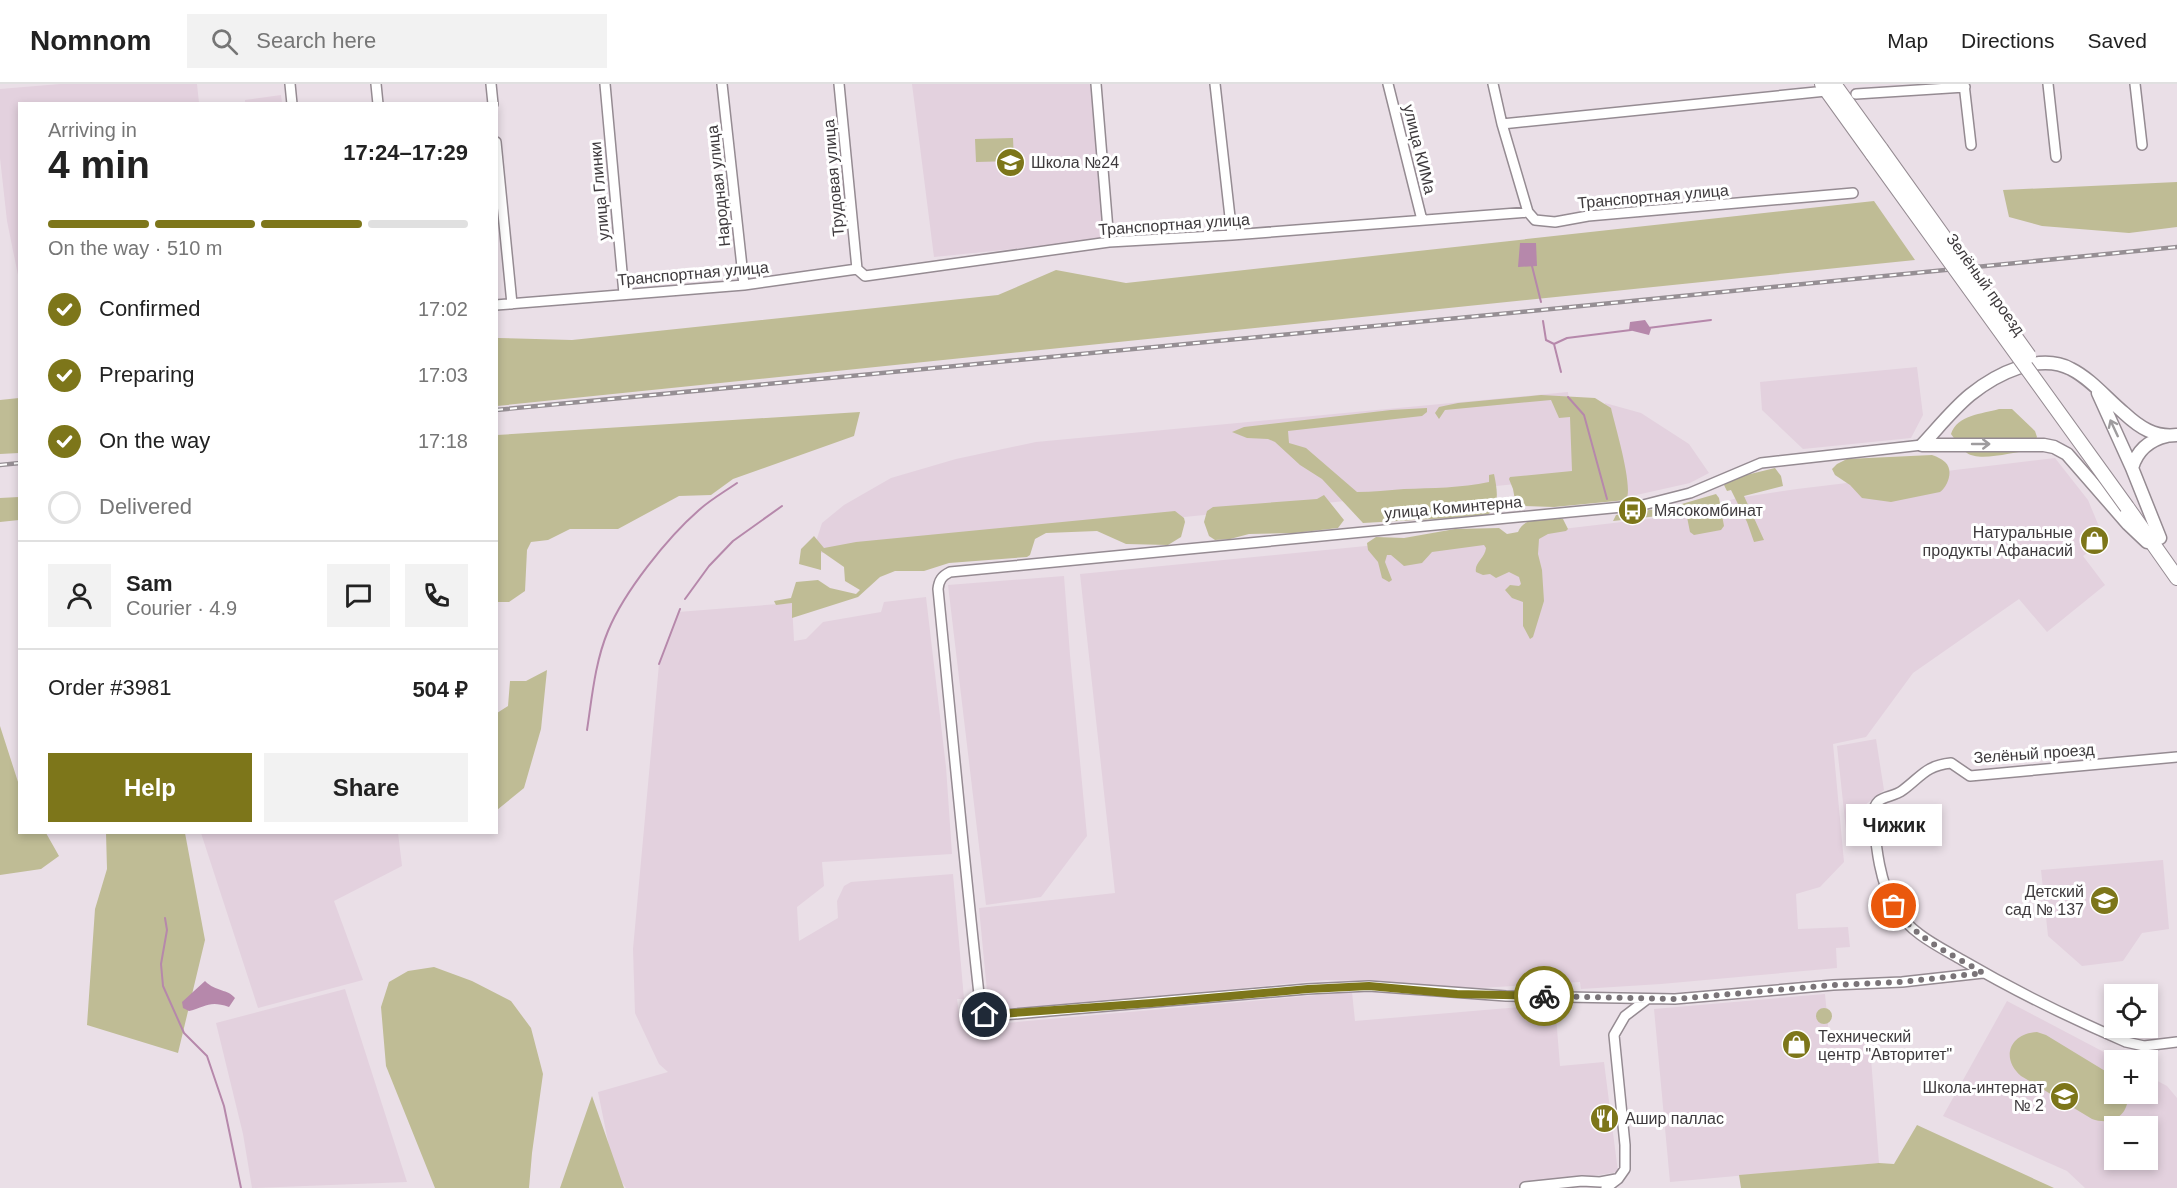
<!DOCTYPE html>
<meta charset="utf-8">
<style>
:root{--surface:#fff;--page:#f2f2f2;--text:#222;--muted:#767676;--line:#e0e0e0;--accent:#7d761a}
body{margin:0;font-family:Arial,sans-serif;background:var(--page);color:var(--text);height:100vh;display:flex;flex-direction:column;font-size:22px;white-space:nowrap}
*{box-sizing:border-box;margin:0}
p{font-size:20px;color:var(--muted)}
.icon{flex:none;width:33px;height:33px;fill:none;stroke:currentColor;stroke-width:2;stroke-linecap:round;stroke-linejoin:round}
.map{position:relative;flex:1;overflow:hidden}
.details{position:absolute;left:18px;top:18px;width:480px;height:732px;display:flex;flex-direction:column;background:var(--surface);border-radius:0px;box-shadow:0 3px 9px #0003}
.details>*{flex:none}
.controls{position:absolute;left:2104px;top:900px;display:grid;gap:12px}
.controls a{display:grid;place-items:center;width:54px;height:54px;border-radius:0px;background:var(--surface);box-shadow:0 3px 9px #0003;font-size:30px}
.pin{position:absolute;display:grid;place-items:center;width:51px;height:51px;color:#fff;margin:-26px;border:3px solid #fff;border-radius:50%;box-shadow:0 2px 6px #0007}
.courier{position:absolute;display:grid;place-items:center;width:60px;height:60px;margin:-30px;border:4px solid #7d761a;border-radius:50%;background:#fff;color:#222;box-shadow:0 2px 8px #0007}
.bubble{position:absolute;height:42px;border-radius:0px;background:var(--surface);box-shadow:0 3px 9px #0003;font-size:20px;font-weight:700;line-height:42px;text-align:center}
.headline em{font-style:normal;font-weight:700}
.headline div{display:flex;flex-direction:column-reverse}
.headline{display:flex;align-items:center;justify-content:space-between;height:102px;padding:0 30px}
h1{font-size:39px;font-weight:700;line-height:45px}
.bar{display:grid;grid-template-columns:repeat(4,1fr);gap:9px 6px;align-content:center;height:72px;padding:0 30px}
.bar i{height:8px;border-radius:4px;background:var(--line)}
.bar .active{background:var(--accent)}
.bar p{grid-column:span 4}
.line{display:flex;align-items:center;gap:15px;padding:0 30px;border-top:2px solid var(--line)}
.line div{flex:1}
.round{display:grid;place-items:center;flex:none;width:63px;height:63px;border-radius:0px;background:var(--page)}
ol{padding:0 30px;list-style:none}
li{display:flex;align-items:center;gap:18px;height:66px}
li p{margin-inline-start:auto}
li .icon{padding:6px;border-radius:50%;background:var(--accent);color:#fff;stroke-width:4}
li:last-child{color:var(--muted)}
li i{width:33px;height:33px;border:3px solid var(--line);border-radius:50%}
.primary-button{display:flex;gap:12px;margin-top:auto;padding:12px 30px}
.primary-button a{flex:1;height:69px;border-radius:0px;background:var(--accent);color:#fff;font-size:24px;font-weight:700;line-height:69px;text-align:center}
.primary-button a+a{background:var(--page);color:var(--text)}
header{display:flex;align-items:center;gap:36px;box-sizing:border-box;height:84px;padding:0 30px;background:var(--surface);border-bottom:2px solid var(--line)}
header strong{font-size:28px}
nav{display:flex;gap:33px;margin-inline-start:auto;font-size:21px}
.search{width:420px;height:54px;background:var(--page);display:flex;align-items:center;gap:15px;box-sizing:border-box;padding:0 21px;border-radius:0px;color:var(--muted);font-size:22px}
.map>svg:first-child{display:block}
.built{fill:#e3d1de;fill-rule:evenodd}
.green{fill:#bfbc95}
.water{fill:#b688ab}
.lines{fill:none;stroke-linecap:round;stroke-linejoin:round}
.stream{stroke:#b688ab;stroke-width:2}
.street-casing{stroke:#958b92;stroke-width:12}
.secondary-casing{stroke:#958b92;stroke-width:15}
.primary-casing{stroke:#958b92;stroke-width:16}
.street{stroke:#fff;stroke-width:9}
.secondary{stroke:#fff;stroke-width:12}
.primary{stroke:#fff;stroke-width:14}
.rail-casing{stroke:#968f94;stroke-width:4.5}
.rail{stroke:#fff;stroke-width:2;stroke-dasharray:7;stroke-linecap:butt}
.primary-bridge-casing{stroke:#958b92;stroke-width:16;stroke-linecap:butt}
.primary-bridge{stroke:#fff;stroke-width:14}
.oneway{stroke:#9e9c9e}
.done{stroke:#7a7478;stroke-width:6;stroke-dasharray:0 10.8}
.route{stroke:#7d761a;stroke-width:8}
.labels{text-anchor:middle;stroke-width:6;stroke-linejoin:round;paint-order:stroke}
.street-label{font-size:16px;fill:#3e3a3d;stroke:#fff}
.poi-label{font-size:16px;fill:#3e3a3d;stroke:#fff;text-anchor:start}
</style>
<header>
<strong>Nomnom</strong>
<div class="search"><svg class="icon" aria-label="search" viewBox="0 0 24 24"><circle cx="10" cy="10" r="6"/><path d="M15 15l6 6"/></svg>Search here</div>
<nav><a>Map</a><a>Directions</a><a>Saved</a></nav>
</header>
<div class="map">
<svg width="2177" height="1104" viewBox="0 0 2177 1104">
<rect width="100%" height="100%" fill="#eadfe7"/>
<path class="built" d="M60,0H197L199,19L20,20L19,196L7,137L0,74V5Z
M912,0H1091L1104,156L934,173Z
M281,11L282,19H245V16Z
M1917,283L1923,331L1911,354L1803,365L1762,326L1760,298Z
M1568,308L1577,394L812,470L822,439L844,421L891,394L956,375L1036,358Z
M1605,319L1641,329L1689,360L1709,389L1690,399L1623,414Z
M2055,374L2088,416L2105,457L2083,472L2105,501L2047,548L2019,515L1913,589L1866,653L1833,660L1844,778L1820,803L1796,810L1798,845L1848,843L1850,863L1836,864L1837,884L1661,900L1581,905L1580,898L1480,904L1403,901L1368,897L1326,896L989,928L979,824L1115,809L1080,490L1366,462L1528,449L1682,431L1737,414L1797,405Z
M1064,492L1070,571L1087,752L1041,813L986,821L948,501Z
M926,513L946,683L952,770L822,778L824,802L797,823L799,857L838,834L837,817L844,802L851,798L953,790L964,915H957L961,943L1352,908L1355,937L1555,920L1560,982L1604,978L1618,1088L1516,1104H626L614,1087L598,1008L668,988L659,980L635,929L633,865L659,580L678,528L792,519L794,557L806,555L823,538L881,528L884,518Z
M1876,655L1884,706L1865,721L1866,744L1846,746L1837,662Z
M201,749H398L402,782L334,817L363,896L258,924Z
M2163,776L2169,845L2142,849L2123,877L2082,882L2048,852L2041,786Z
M345,905L407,1098L252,1104L243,1050L216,939Z
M1825,910L1829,951L1869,948L1879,1079L1670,1098L1654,925Z
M2007,917L2119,976H2115V1010H2148V992L2167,1002L2177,1014V1104H2085L2067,1087L1943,1032ZM2115,1042H2148V1076H2115Z"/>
<path class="green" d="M1013,54L1014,77L976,78L975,55Z
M2177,98V143L2129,149L2042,142L2009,133L2003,106Z
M1874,117L1915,176L497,322V254L572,256L998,211L1056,186L1126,199Z
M1541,311L1595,314L1611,324C1615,342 1634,404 1626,416L1554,423L1523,422L1515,416L1513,405L1509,395L1510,393L1572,387L1570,333L1559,334L1551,316L1445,326L1439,335L1435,329L1439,323L1458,319Z
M19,314V369L0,370V316Z
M1427,324V328L1422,332L1288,347L1289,359L1306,364L1357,408C1373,408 1388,406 1404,405C1432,404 1461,404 1489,398V391L1494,390C1497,405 1501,423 1486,432L1363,439L1322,395L1300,381L1275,358L1268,355L1247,354L1232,348L1244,343L1391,326Z
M1999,325H2012L2035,347L2037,353L2030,366C2015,368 1979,378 1967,369C1960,365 1956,356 1951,350C1957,331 1982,330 1999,325Z
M860,328L854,352L733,395L711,411L679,412L618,445H570L548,456L531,458L527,466L525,507L509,518H497V351Z
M1932,371C1935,372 1942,375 1945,378C1954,386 1948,402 1940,408L1891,418L1862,414L1850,401L1835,391L1832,385L1837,380L1847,375Z
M1775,384L1781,392L1783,402L1744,412L1764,456L1754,458L1747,438L1731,406L1727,407L1724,401L1734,394Z
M1716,410L1719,414L1724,442L1721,446L1694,451L1690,448L1686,428L1667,431L1666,427L1668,424Z
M1324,411L1344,436L1338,444L1294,449L1249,450L1230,455L1215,456L1209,452L1204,438L1207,427L1213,423L1317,415Z
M19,413V436L0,438V414Z
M1656,425L1658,432L1613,437L1616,431Z
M1175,427L1184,434L1185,438L1181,453L1168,461L1126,460L1097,447L1046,449L1035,455L1030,471L1027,473L949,479L924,487H895L880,493L858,513L792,534V519L776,521L774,517L791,514L796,498L818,496L830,504L856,510L860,506L845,497L844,483L821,467V486L799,480L801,465L814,452L824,464L856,458Z
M1563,435L1568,445L1566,447L1548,450L1539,455L1538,470L1542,486L1544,517L1533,553L1530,555L1523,542V518L1512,514L1505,506L1510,501L1519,502L1521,500L1519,493L1509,488L1496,494L1490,490L1483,491L1476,488C1474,479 1485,474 1486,464L1484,461L1432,468L1422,479L1404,482L1391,471H1387L1385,478L1392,496L1389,498L1382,494L1378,478L1368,466L1367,459L1376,453L1404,454L1455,445L1499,444L1507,450L1518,448C1525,431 1547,436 1563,435Z
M547,586L541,645L524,704L497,726V629L508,622L510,597H526Z
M0,642L19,701L20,748L46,749L59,772L41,785L0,791Z
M106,749H185L205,856L178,969L87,941L95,825L107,785Z
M434,883L472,897L511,917L531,944L543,990L532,1069L529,1104H435L386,982L381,923L389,898L408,887Z
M1816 932a8 8 0 1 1 16 0a8 8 0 1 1-16 0Z
M2037,948L2046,951L2115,993V1010H2128C2129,1032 2112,1042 2092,1035L2021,992C2000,974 2010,949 2037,948Z
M592,1012L624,1104H560Z
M1917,1041L2054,1104H1741L1739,1091L1879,1079L1894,1080Z"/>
<path class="water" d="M1520,159H1536L1537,182L1518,183Z
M1645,236L1651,245L1649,251L1629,246L1630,238Z
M205,897C216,908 228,905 235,914L229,923C209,916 206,923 189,927L183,924L182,918Z"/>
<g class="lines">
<path class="stream" d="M1532,182L1541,218
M1543,237L1546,256L1554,260L1561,288
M1648,244L1711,236
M1554,260L1567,254L1631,246
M1568,313L1584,331L1607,415
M685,515L709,482L733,457L782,422
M659,580L680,525
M587,646C592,613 595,578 608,547C624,508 667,454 699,426C710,416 724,408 737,399
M165,834L167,846L161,880L163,902L184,949L207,972L224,1022L241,1104"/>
<defs>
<path id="street" d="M290,0L292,20
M376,0L378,20
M491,0L493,20
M605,0L624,210
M722,0L744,201
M839,0L857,185
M1096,0L1109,158
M1215,0L1232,151
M1388,0L1422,136
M1493,0L1502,40L1528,128
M1964,0L1971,61
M2048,0L2056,73
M2135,0L2142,61
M1856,10L1965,3
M1502,40L1826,7
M496,58L512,220
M496,221L744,201L857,185L865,192L1109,158L1232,151L1528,128L1535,136L1555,138L1588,132L1853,109
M1922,361L1761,379L1690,409L1643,421L950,488C942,492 939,496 938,505C952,646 965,787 981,928L991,932L1307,905L1369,902L1506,912L1675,915L1833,901L1902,898L1983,889
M2177,673L1970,692L1951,679C1925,682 1922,692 1903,706C1890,716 1875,709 1873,731C1876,761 1879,797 1895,824C1910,849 1938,862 1962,876C2015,907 2070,934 2126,958L2144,962L2177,958
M1525,1103L1582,1097L1600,1098L1616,1095
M1606,1104L1618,1095L1625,1085V1061L1614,951L1625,932L1646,916"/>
<path id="secondary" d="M2098,309L2132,384L2160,454
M1922,361C1938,344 1952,326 1970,311C1996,290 2039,268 2071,285C2091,295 2107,315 2124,329C2139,343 2155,354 2177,351
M1922,361H2044L2054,363L2067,370L2128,440L2147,458
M2132,384C2137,367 2149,356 2167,352"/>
<path id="primary" d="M1822,0L1873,71
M1834,0L1881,65
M2127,423L2177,494"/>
</defs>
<use href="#street" class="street-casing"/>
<use href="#secondary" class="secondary-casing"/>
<use href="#primary" class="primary-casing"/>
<use href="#street" class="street"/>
<use href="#secondary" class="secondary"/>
<use href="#primary" class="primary"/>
<defs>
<path id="rail" d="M496,326L1531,227L2177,163
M0,381L20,379"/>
</defs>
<use href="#rail" class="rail-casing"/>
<use href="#rail" class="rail"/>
<defs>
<path id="primary-bridge" d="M1881,65L2029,272
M1873,71L2127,423"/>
</defs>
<use href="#primary-bridge" class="primary-bridge-casing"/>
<use href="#primary-bridge" class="primary-bridge"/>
</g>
<defs><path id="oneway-shaft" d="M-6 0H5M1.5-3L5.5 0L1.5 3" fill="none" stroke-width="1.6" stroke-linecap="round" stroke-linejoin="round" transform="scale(1.5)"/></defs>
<g class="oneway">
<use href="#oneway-shaft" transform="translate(2114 344) rotate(-115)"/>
<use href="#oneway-shaft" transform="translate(1981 360)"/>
</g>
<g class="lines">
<path class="done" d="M1544,912L1675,915L1833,901L1902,898L1983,889C1952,870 1913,854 1894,822"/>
<path class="route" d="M985,931L1152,919L1308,905L1369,902L1457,910L1544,912"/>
</g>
<defs>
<symbol id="school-disc" viewBox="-11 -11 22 22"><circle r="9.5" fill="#7d761a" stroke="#fff"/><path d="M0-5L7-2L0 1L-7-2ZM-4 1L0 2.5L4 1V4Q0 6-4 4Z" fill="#fff"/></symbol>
<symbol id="bus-disc" viewBox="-11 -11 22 22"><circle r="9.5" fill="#7d761a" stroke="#fff"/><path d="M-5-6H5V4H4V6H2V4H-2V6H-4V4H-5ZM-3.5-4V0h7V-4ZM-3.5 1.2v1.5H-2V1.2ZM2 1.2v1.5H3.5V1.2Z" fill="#fff"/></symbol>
<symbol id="shop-disc" viewBox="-11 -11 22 22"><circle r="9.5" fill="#7d761a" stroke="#fff"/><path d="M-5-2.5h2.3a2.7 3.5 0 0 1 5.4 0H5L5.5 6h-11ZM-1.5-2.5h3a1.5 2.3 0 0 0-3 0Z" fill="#fff"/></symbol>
<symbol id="restaurant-disc" viewBox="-11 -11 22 22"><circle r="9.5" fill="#7d761a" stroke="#fff"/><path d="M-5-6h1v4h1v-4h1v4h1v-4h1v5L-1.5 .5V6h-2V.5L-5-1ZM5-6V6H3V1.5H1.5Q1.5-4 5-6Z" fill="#fff"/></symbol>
</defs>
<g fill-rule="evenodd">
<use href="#school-disc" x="994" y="62" width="33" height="33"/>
<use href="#bus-disc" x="1616" y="410" width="33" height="33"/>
<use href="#shop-disc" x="2078" y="440" width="33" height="33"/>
<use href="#school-disc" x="2088" y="800" width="33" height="33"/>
<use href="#shop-disc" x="1780" y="944" width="33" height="33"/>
<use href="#school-disc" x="2048" y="996" width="33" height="33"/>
<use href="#restaurant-disc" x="1588" y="1018" width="33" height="33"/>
</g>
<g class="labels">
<g class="street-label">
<text transform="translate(1420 65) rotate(76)" y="6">улица КИМа</text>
<text transform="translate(833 94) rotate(-95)" y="6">Трудовая улица</text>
<text transform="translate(718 102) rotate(-96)" y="6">Народная улица</text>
<text transform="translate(599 107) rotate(-95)" y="6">улица Глинки</text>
<text transform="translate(1653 112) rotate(-5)" y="6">Транспортная улица</text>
<text transform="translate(1174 140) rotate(-4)" y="6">Транспортная улица</text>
<text transform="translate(693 189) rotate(-5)" y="6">Транспортная улица</text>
<text transform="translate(1986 200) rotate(54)" y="6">Зелёный проезд</text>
<text transform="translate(1453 423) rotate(-5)" y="6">улица Коминтерна</text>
<text transform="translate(2034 669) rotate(-4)" y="6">Зелёный проезд</text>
</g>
<g class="poi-label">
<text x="1031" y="84">Школа №24</text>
<text x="1654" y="432">Мясокомбинат</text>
<text x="2073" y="454" text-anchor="end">Натуральные<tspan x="2073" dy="18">продукты Афанасий</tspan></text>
<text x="2084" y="813" text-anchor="end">Детский<tspan x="2084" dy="18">сад № 137</tspan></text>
<text x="1818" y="958">Технический<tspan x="1818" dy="18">центр "Авторитет"</tspan></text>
<text x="2044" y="1009" text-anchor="end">Школа-интернат<tspan x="2044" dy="18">№ 2</tspan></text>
<text x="1625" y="1040">Ашир паллас</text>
</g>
</g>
</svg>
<div class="controls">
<a><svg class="icon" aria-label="locate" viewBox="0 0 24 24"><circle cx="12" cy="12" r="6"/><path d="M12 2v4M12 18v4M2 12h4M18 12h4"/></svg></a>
<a>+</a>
<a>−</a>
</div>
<div class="pin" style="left:1894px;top:822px;background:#ea580c"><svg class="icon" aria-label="bag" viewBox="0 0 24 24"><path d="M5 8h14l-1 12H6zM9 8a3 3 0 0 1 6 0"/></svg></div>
<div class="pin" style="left:985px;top:931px;background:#1f2937"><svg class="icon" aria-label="home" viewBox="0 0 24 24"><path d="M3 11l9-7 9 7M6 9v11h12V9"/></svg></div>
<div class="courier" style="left:1544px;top:912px"><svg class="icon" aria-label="bike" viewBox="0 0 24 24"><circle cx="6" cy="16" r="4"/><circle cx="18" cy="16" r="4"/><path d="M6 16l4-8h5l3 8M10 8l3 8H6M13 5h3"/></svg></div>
<div class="bubble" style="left:1846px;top:720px;width:96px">Чижик</div>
<section class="details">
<div class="headline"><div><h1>4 min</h1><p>Arriving in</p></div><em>17:24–17:29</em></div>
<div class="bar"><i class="active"></i><i class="active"></i><i class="active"></i><i></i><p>On the way · 510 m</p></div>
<ol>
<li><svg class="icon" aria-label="check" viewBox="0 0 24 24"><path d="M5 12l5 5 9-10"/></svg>Confirmed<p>17:02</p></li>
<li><svg class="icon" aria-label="check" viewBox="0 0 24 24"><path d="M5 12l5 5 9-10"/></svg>Preparing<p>17:03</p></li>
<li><svg class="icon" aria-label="check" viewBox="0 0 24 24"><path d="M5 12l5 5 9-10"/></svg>On the way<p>17:18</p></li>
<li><i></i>Delivered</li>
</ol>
<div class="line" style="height:108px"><a class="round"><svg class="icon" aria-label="person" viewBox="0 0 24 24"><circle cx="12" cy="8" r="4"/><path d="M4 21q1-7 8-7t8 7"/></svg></a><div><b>Sam</b><p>Courier · 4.9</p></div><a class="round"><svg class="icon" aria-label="chat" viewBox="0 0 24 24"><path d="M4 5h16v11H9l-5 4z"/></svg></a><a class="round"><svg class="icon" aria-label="phone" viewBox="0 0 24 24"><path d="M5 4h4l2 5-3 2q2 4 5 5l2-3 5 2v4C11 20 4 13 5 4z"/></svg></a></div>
<div class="line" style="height:78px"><div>Order #3981</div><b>504 ₽</b></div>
<div class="primary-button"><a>Help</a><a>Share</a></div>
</section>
</div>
